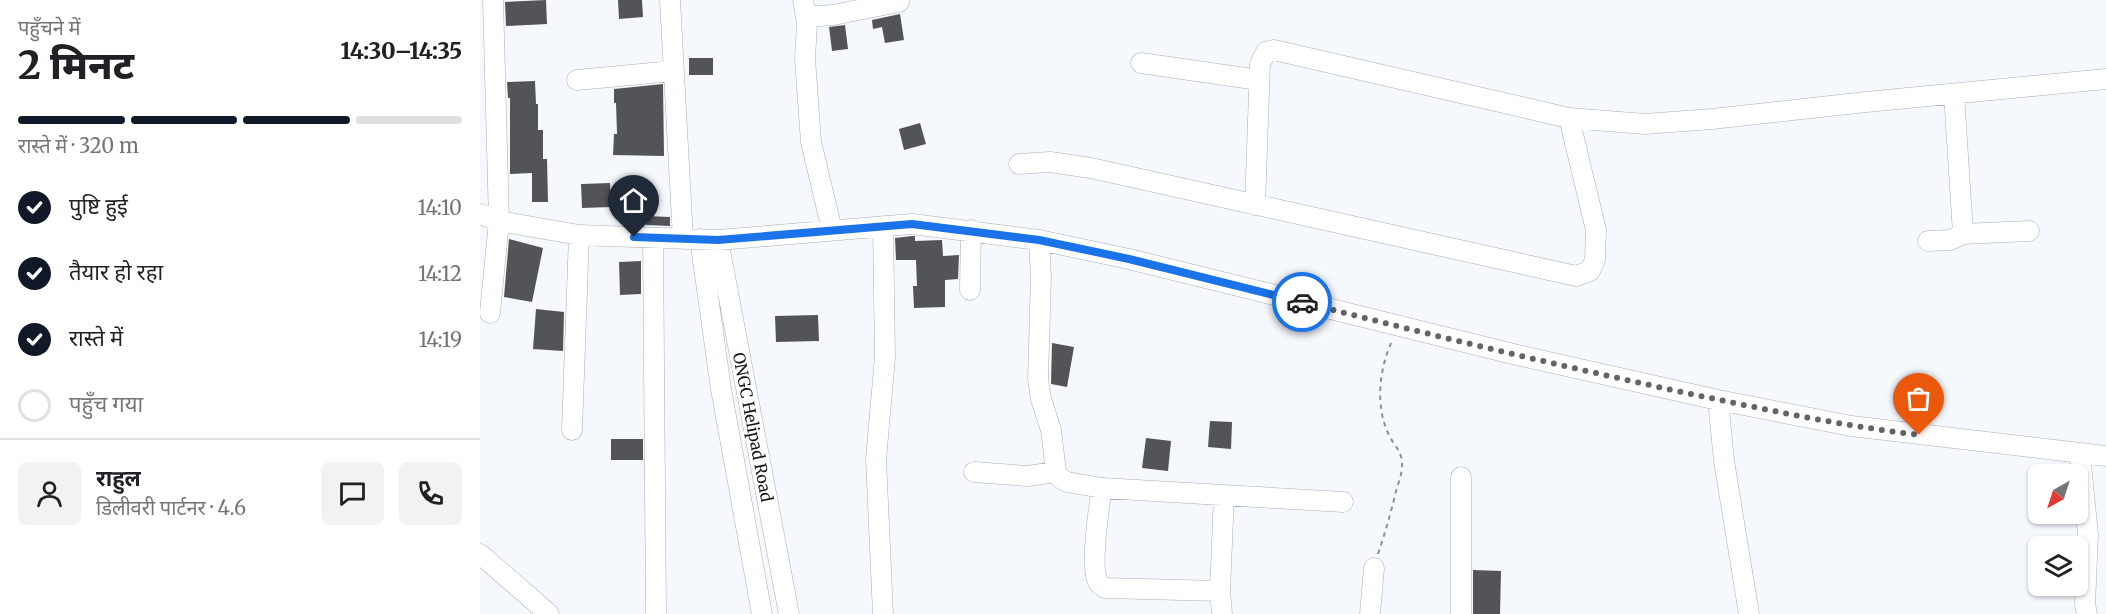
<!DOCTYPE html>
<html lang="hi">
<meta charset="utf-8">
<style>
:root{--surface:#fff;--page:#f2f2f2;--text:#202124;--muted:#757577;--line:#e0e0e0;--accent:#111827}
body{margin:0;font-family:Merriweather,"Noto Sans Devanagari",serif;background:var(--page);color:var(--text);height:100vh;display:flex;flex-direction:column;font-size:22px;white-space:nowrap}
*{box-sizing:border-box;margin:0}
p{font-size:20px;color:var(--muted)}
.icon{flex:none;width:33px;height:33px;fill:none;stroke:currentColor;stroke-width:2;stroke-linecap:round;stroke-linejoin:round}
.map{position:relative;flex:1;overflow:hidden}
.drawer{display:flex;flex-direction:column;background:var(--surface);width:480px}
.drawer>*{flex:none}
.needle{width:39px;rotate:219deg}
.fabs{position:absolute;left:1548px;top:464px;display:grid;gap:12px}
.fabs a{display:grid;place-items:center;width:60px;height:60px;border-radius:9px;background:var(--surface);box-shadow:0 2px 4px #0004;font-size:30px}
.pin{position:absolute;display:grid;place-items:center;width:51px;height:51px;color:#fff;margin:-62px -26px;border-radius:50% 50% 50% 0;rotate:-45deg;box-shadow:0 0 6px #0007}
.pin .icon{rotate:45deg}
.courier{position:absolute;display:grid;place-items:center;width:60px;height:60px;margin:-30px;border:4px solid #1a73e8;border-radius:50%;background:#fff;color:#222;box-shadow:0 2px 8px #0007}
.summary em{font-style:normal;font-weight:800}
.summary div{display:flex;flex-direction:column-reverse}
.summary{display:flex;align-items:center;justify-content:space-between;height:102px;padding:0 18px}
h1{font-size:39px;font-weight:800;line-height:45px}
.bar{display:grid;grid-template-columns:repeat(4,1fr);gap:9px 6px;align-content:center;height:72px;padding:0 18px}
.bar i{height:8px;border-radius:4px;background:var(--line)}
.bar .active{background:var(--accent)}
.bar p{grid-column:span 4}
.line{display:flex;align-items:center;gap:15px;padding:0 18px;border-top:2px solid var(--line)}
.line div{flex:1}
.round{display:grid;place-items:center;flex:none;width:63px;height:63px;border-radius:9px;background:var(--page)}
ol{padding:0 18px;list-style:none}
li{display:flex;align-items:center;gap:18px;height:66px}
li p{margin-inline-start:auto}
li .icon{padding:6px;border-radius:50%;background:var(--accent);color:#fff;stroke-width:4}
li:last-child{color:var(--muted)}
li i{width:33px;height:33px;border:3px solid var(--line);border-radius:50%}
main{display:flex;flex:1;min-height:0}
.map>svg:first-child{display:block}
.building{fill:#525458}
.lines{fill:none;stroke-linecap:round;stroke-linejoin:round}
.minor-casing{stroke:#aaadb1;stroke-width:21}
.path{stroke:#8d8f92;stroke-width:2;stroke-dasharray:4.5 4.5;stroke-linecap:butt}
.minor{stroke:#fff;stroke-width:20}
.done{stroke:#636467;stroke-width:6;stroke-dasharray:0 10.8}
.route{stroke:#1a73e8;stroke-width:8}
.labels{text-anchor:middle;stroke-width:6;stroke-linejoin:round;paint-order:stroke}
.street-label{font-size:16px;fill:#141416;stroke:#fff}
</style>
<main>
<section class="drawer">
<div class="summary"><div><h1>2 मिनट</h1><p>पहुँचने में</p></div><em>14:30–14:35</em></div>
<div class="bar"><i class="active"></i><i class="active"></i><i class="active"></i><i></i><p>रास्ते में · 320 m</p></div>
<ol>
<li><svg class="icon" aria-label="check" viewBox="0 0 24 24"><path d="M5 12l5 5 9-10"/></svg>पुष्टि हुई<p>14:10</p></li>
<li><svg class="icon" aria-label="check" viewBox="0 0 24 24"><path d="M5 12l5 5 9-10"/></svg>तैयार हो रहा<p>14:12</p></li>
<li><svg class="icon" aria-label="check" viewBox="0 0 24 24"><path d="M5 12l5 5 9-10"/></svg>रास्ते में<p>14:19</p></li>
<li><i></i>पहुँच गया</li>
</ol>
<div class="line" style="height:108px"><a class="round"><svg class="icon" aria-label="person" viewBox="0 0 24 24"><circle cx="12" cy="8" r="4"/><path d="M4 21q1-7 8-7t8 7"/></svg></a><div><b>राहुल</b><p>डिलीवरी पार्टनर · 4.6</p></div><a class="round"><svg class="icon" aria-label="chat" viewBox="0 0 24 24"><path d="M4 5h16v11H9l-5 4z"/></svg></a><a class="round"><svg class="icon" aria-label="phone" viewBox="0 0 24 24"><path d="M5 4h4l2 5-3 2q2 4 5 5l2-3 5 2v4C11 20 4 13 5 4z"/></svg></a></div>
</section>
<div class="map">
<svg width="1626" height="614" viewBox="0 0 1626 614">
<rect width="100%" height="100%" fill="#f5f8fd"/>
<path class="building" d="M66,0L67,24L26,26L25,2Z
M138,0H162L163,17L139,19Z
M420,14L424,40L405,43L402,27L393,29L392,20Z
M365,25L368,49L352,51L349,27Z
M209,58H233V75H209Z
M55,81L56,104H58V130H63V159H67L68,202H52V173L30,174V98H28L27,82Z
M183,84L184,156L133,155L134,134H137L136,103H134V89Z
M440,123L446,144L424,150L419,129Z
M130,183L131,207L102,208L101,184Z
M167,216L190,217V226L166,225Z
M432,236H435V241L462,240L463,256L479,255L478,279L465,280V307L434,308L433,286H437L436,260H416L415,238Z
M29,239L63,248L52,302L24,297Z
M161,261V294L140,295L139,262Z
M56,309L84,312L83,351L53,349Z
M338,315L339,341L296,342L295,316Z
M572,343L594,347L587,387L571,384Z
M730,421L752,422L751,449L728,447Z
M666,438L691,441L688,471L662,468Z
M131,439H163V460H131Z
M993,570L1021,571L1020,614H993Z"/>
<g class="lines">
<defs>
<path id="minor" d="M190,0L203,239
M323,0L327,23L325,59L331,142L352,230
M326,17L353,15L419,2
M661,63L779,80
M97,80L193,71
M1474,94L1483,234
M539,164L570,162L611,168L1096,276L1110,271L1115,260L1116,230L1089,118
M775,205L780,64L786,52L794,50L1089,118L1165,124L1232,119L1386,102L1626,79
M0,214L19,221L99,235L238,240L432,224L559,240L649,259L1033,354L1238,400L1371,426L1626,456
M403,226L405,357L396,459L403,614
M173,238L176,614
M220,239L241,389L282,614
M238,240L309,614
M559,240L561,277L558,379L561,399L571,430L576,472L580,478L587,482L622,488L863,502
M1448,241L1470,240L1483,234L1549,231
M490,290L491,230
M10,313L19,221L13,0
M1238,400L1244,461L1269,614
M92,430L99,235
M1600,454L1608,535L1605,604L1607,614
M494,472L547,476L576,472
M622,488C619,506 610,567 618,582C620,585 621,586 625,588L740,591
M0,554L69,614
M742,614L740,591L744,495
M890,614L894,568
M981,614V477"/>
</defs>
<use href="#minor" class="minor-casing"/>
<path class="path" d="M898,554C905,533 911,513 916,491C918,484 921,476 922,469C923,451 916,449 909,435C895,407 899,369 912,341"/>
<use href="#minor" class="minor"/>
</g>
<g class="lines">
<path class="done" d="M822,302C946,334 1072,364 1197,391C1278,408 1357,425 1439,435"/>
<path class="route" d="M154,237L238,240L432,224L559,240L649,259L822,302"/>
</g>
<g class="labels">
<g class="street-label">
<text transform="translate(273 427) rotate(79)" y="6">ONGC Helipad Road</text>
</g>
</g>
</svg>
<div class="fabs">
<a><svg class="needle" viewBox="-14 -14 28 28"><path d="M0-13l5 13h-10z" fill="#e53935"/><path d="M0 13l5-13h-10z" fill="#757577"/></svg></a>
<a><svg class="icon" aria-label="layers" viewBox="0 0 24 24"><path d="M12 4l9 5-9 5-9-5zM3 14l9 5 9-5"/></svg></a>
</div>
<div class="pin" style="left:1439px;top:435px;background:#ea580c"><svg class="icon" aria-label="bag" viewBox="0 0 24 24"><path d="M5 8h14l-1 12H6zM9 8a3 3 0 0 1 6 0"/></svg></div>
<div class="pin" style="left:154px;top:237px;background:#1f2937"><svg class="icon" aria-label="home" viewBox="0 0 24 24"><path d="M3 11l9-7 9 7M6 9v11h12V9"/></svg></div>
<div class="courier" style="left:822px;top:302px"><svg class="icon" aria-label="car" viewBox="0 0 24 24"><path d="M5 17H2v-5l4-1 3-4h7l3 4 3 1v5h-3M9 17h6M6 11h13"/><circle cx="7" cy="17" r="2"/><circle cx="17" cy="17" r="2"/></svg></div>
</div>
</main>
